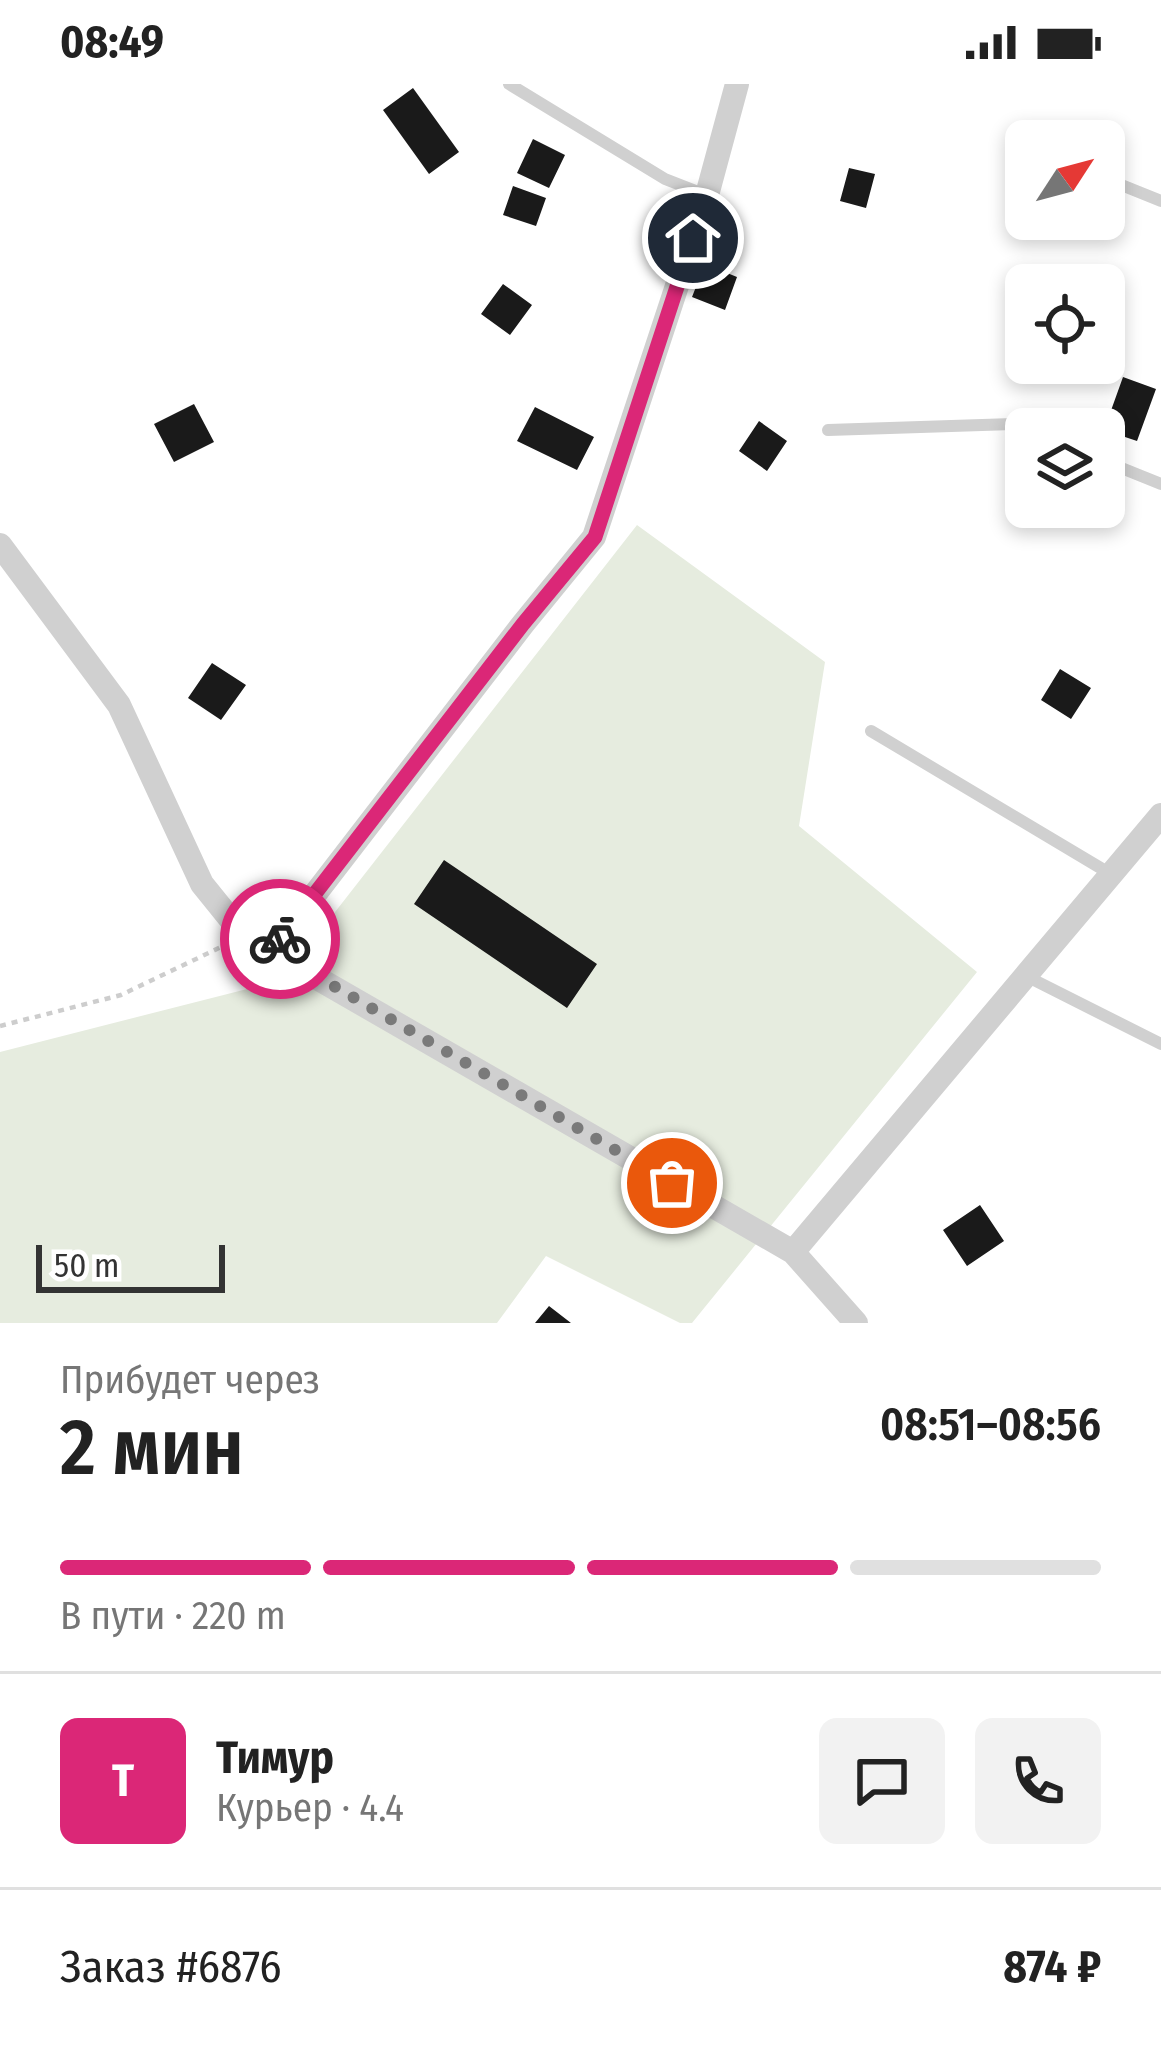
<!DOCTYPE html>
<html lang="ru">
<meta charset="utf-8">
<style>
:root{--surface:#fff;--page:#f2f2f2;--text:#222;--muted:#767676;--line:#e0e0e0;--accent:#db2777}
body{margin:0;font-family:"Fira Sans Condensed",sans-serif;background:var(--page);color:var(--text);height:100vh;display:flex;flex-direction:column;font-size:45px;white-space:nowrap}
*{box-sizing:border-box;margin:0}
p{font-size:39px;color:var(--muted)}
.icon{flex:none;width:66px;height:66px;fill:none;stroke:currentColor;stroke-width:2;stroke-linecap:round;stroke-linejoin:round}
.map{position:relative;height:1239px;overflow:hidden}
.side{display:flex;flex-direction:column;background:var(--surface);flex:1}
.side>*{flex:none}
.needle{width:78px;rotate:54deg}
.controls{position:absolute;left:1005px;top:36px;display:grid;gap:24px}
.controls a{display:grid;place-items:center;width:120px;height:120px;border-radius:18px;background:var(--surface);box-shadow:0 6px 18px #0003;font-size:60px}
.scale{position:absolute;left:36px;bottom:30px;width:189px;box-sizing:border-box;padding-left:12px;border:6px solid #333;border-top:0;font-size:33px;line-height:42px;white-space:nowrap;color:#333;-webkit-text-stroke:9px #fff;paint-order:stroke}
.pin{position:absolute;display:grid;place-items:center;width:102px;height:102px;color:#fff;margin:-51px;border:6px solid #fff;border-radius:50%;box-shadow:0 3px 12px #0007}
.courier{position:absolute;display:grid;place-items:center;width:120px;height:120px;margin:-60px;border:9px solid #db2777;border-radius:50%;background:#fff;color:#222;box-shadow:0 3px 15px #0007}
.head em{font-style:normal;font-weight:600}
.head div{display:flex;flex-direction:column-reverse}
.head{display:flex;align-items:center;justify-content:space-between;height:204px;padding:0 60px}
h1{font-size:78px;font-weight:600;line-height:90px}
.bar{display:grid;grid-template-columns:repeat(4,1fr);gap:18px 12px;align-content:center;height:144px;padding:0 60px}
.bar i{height:15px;border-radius:9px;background:var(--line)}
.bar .on{background:var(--accent)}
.bar p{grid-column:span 4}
.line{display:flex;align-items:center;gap:30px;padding:0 60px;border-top:3px solid var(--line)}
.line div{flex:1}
.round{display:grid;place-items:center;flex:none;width:126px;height:126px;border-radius:18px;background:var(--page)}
.status{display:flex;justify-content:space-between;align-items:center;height:84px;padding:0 60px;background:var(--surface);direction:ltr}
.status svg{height:33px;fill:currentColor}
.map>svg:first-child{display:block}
.green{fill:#e6ecdf}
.building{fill:#1a1a1a}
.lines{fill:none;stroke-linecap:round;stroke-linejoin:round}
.path{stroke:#cdcdcd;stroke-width:4.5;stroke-dasharray:6 6;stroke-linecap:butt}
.lane{stroke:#d0d0d0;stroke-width:12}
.street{stroke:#d0d0d0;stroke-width:24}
.done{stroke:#7a7a7a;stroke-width:12;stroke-dasharray:0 21.6}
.route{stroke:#db2777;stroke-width:15}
</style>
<div class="status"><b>08:49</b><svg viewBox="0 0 49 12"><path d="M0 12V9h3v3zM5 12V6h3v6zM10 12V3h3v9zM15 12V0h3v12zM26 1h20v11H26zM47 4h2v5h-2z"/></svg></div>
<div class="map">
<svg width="1161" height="1239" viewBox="0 0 1161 1239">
<rect width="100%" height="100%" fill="#fff"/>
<path class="green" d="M637,441L825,578L799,742L977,888L692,1239H680L546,1172L497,1239H0V968L282,896Z"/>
<path class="building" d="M413,4L459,68L429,90L383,26Z
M533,55L565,71L549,104L517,89Z
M849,84L875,90L866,124L840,117Z
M513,102L546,114L536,142L503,131Z
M705,180L737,193L725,226L692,213Z
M503,200L532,221L510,251L481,230Z
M1123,293L1156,305L1137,357L1104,346Z
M194,320L214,358L174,378L154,340Z
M535,323L594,353L577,386L517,357Z
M759,337L787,357L767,387L739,367Z
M212,579L246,601L221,636L188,614Z
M1060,585L1091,604L1071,635L1041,616Z
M444,776L597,880L567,924L414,820Z
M980,1121L1004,1157L967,1182L943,1146Z
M549,1222L571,1239H535Z"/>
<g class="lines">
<path class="path" d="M0,942L121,911L223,862"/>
<path class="lane" d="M509,0L665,95L706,111
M1104,94L1161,117
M828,346L1013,340L1026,346
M1104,377L1161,400
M871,647L1109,789
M1024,891L1161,960"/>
<path class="street" d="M0,461L119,621L202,800L244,852L793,1168
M272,866L523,540L594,453L707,111L737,0
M856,1239L793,1168L1161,731"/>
</g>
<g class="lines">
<path class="done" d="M280,855L272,866L672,1099"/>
<path class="route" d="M280,855L523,540L595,453L693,154"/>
</g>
</svg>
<div class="controls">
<a><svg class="needle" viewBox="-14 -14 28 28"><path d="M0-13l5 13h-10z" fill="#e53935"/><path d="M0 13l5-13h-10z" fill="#767676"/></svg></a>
<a><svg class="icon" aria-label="locate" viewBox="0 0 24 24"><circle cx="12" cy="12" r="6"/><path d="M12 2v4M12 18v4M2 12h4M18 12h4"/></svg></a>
<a><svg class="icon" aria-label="layers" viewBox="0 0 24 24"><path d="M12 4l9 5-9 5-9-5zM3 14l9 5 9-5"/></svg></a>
</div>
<div class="scale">50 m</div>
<div class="pin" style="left:672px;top:1099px;background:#ea580c"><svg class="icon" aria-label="bag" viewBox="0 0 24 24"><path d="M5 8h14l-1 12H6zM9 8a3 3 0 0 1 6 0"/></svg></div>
<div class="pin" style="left:693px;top:154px;background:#1f2937"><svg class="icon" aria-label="home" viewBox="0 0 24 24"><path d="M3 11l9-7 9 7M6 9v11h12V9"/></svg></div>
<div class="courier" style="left:280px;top:855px"><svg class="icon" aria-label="bike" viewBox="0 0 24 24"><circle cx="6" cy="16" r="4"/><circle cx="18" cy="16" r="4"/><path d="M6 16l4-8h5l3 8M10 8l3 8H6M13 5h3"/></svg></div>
</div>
<section class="side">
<div class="head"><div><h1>2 мин</h1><p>Прибудет через</p></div><em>08:51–08:56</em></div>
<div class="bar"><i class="on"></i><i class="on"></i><i class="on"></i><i></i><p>В пути · 220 m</p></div>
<div class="line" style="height:216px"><b class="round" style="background:var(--accent);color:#fff">Т</b><div><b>Тимур</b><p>Курьер · 4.4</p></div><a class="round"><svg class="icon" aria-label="chat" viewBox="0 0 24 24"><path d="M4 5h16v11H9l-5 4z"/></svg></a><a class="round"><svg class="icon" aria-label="phone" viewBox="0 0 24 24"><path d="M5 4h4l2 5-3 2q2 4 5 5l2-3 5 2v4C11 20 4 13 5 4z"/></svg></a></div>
<div class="line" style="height:156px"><div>Заказ #6876</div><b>874 ₽</b></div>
</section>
